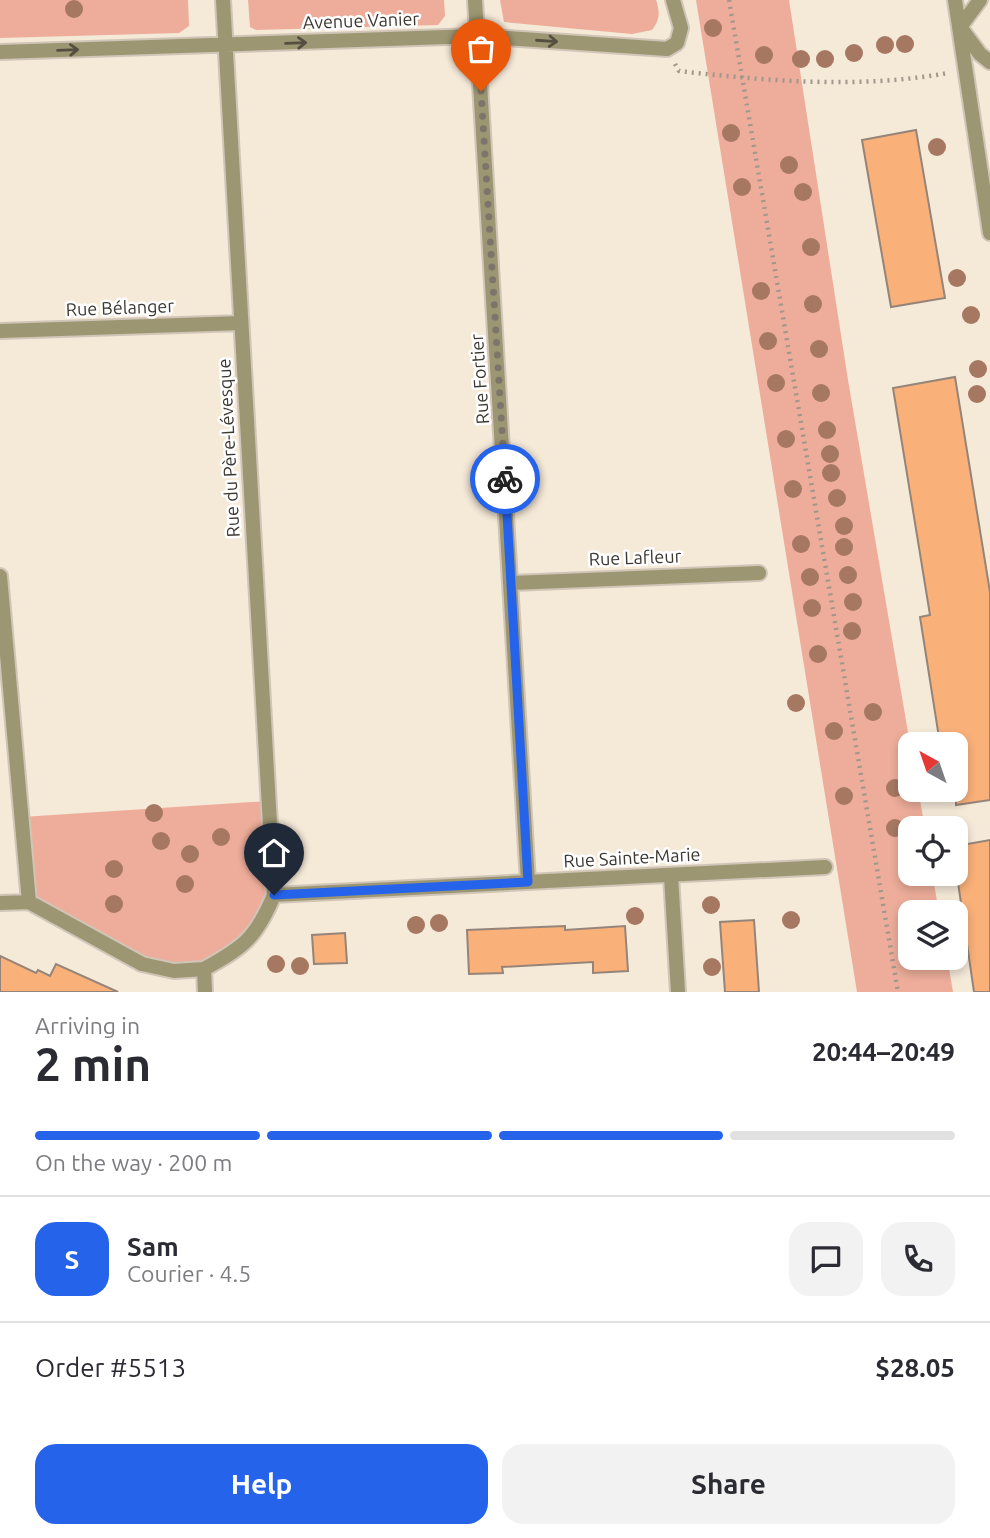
<!DOCTYPE html>
<meta charset="utf-8">
<style>
:root{--surface:#fff;--page:#f2f2f3;--text:#2b2b33;--muted:#7c7c81;--line:#e1e1e2;--accent:#2563eb}
body{margin:0;font-family:Ubuntu,sans-serif;background:var(--page);color:var(--text);height:100vh;display:flex;flex-direction:column;font-size:26px;white-space:nowrap}
*{box-sizing:border-box;margin:0}
p{font-size:23px;color:var(--muted)}
.icon{flex:none;width:38px;height:38px;fill:none;stroke:currentColor;stroke-width:2;stroke-linecap:round;stroke-linejoin:round}
.map{position:relative;height:992px;overflow:hidden}
.sheet{display:flex;flex-direction:column;background:var(--surface);flex:1}
.sheet>*{flex:none}
.needle{width:46px;rotate:320deg}
.fabs{position:absolute;left:898px;top:732px;display:grid;gap:14px}
.fabs a{display:grid;place-items:center;width:70px;height:70px;border-radius:14px;background:var(--surface);box-shadow:0 4px 10px #0003;font-size:35px}
.pin{position:absolute;display:grid;place-items:center;width:60px;height:60px;color:#fff;margin:-72px -30px;border-radius:50% 50% 50% 0;rotate:-45deg;box-shadow:0 0 7px #0007}
.pin .icon{rotate:45deg}
.courier{position:absolute;display:grid;place-items:center;width:70px;height:70px;margin:-35px;border:5px solid #2563eb;border-radius:50%;background:#fff;color:#222;box-shadow:0 2px 9px #0007}
.overview em{font-style:normal;font-weight:600}
.overview div{display:flex;flex-direction:column-reverse}
.overview{display:flex;align-items:center;justify-content:space-between;height:119px;padding:0 35px}
h1{font-size:46px;font-weight:600;line-height:52px}
.bar{display:grid;grid-template-columns:repeat(4,1fr);gap:10px 7px;align-content:center;height:84px;padding:0 35px}
.bar i{height:9px;border-radius:5px;background:var(--line)}
.bar .current{background:var(--accent)}
.bar p{grid-column:span 4}
.line{display:flex;align-items:center;gap:18px;padding:0 35px;border-top:2px solid var(--line)}
.line div{flex:1}
.round{display:grid;place-items:center;flex:none;width:74px;height:74px;border-radius:21px;background:var(--page)}
.button{display:flex;gap:14px;margin-top:auto;padding:14px 35px}
.button a{flex:1;height:80px;border-radius:21px;background:var(--accent);color:#fff;font-size:28px;font-weight:600;line-height:80px;text-align:center}
.button a+a{background:var(--page);color:var(--text)}
.map>svg:first-child{display:block}
.green{fill:#edad9a}
.building{fill:#f9b079;stroke:#958479;stroke-width:2}
.lines{fill:none;stroke-linecap:round;stroke-linejoin:round}
.minor-casing{stroke:#d0c5b7;stroke-width:18}
.path{stroke:#a0978b;stroke-width:4.5;stroke-dasharray:2 5;stroke-linecap:butt}
.minor{stroke:#9d9672;stroke-width:14}
.tree{fill:#a67862}
.oneway{stroke:#544f41}
.done{stroke:#7d756b;stroke-width:7;stroke-dasharray:0 12.6}
.route{stroke:#2563eb;stroke-width:9}
.labels{text-anchor:middle;stroke-width:5;stroke-linejoin:round;paint-order:stroke}
.street-label{font-size:18px;fill:#3c3731;stroke:#fff}
</style>
<div class="map">
<svg width="990" height="992" viewBox="0 0 990 992">
<rect width="100%" height="100%" fill="#f5e9d8"/>
<path class="green" d="M0,0H188L189,26L179,33L0,38Z
M248,0H444L445,16L438,25L256,30L250,27Z
M500,0H656C660,12 660,20 652,30L632,34L504,22Z
M696,0H789L848,380L910,744V789H918L925,828H910V873H932L939,912H910V957H947L953,992H857Z
M268,801L274,895L260,929L204,969L142,964L29,902L22,817Z"/>
<path class="building" d="M916,130L945,298L891,307L862,140Z
M955,377L990,592V800L956,805V744H940L920,617L930,615L893,388Z
M990,840V992H974L956,869V846Z
M754,920L759,992H725L720,922Z
M565,926V930L625,926L628,971L593,973V962L502,967L503,973L469,974L467,930Z
M345,933L347,963L314,964L312,935Z
M0,956L36,973L38,970L50,976L56,964L118,992H0Z"/>
<g class="lines">
<defs>
<path id="minor" d="M475,0L528,882
M955,0L990,233
M980,0L960,27L980,54L990,62
M0,52L477,36L667,49L677,43L681,28L673,0
M0,331L241,323
M0,576L29,902
M512,583L759,573
M671,876L678,992
M274,895L825,867
M0,903L29,902L142,964L174,971L204,969
M205,992L204,969C244,947 256,938 274,895L223,0"/>
</defs>
<use href="#minor" class="minor-casing"/>
<path class="path" d="M729,0L898,992
M675,64L679,71C767,81 860,89 948,73"/>
<use href="#minor" class="minor"/>
</g>
<g class="tree">
<circle cx="74" cy="9" r="9"/>
<circle cx="713" cy="28" r="9"/>
<circle cx="905" cy="44" r="9"/>
<circle cx="885" cy="45" r="9"/>
<circle cx="854" cy="53" r="9"/>
<circle cx="764" cy="55" r="9"/>
<circle cx="801" cy="59" r="9"/>
<circle cx="825" cy="59" r="9"/>
<circle cx="731" cy="133" r="9"/>
<circle cx="937" cy="147" r="9"/>
<circle cx="789" cy="165" r="9"/>
<circle cx="742" cy="187" r="9"/>
<circle cx="803" cy="192" r="9"/>
<circle cx="811" cy="247" r="9"/>
<circle cx="957" cy="278" r="9"/>
<circle cx="761" cy="291" r="9"/>
<circle cx="813" cy="304" r="9"/>
<circle cx="971" cy="315" r="9"/>
<circle cx="768" cy="341" r="9"/>
<circle cx="819" cy="349" r="9"/>
<circle cx="978" cy="369" r="9"/>
<circle cx="776" cy="383" r="9"/>
<circle cx="821" cy="393" r="9"/>
<circle cx="977" cy="394" r="9"/>
<circle cx="827" cy="430" r="9"/>
<circle cx="786" cy="439" r="9"/>
<circle cx="830" cy="454" r="9"/>
<circle cx="831" cy="473" r="9"/>
<circle cx="793" cy="489" r="9"/>
<circle cx="837" cy="498" r="9"/>
<circle cx="844" cy="526" r="9"/>
<circle cx="801" cy="544" r="9"/>
<circle cx="844" cy="547" r="9"/>
<circle cx="848" cy="575" r="9"/>
<circle cx="810" cy="577" r="9"/>
<circle cx="853" cy="602" r="9"/>
<circle cx="812" cy="608" r="9"/>
<circle cx="852" cy="631" r="9"/>
<circle cx="818" cy="654" r="9"/>
<circle cx="796" cy="703" r="9"/>
<circle cx="873" cy="712" r="9"/>
<circle cx="834" cy="731" r="9"/>
<circle cx="895" cy="788" r="9"/>
<circle cx="844" cy="796" r="9"/>
<circle cx="154" cy="813" r="9"/>
<circle cx="895" cy="828" r="9"/>
<circle cx="221" cy="837" r="9"/>
<circle cx="161" cy="841" r="9"/>
<circle cx="190" cy="854" r="9"/>
<circle cx="114" cy="869" r="9"/>
<circle cx="185" cy="884" r="9"/>
<circle cx="114" cy="904" r="9"/>
<circle cx="711" cy="905" r="9"/>
<circle cx="635" cy="916" r="9"/>
<circle cx="791" cy="920" r="9"/>
<circle cx="439" cy="923" r="9"/>
<circle cx="416" cy="925" r="9"/>
<circle cx="276" cy="964" r="9"/>
<circle cx="300" cy="966" r="9"/>
<circle cx="712" cy="967" r="9"/>
</g>
<defs><path id="oneway-shaft" d="M-6 0H5M1.5-3L5.5 0L1.5 3" fill="none" stroke-width="1.6" stroke-linecap="round" stroke-linejoin="round" transform="scale(1.75)"/></defs>
<g class="oneway">
<use href="#oneway-shaft" transform="translate(547 41) rotate(4)"/>
<use href="#oneway-shaft" transform="translate(296 43) rotate(-2)"/>
<use href="#oneway-shaft" transform="translate(68 50) rotate(-2)"/>
</g>
<g class="lines">
<path class="done" d="M481,91L505,479"/>
<path class="route" d="M274,895L528,882L505,479"/>
</g>
<g class="labels">
<g class="street-label">
<text transform="translate(361 21) rotate(-2)" y="6">Avenue Vanier</text>
<text transform="translate(120 308) rotate(-2)" y="6">Rue Bélanger</text>
<text transform="translate(480 379) rotate(-94)" y="6">Rue Fortier</text>
<text transform="translate(229 448) rotate(-93)" y="6">Rue du Père-Lévesque</text>
<text transform="translate(635 558) rotate(-2)" y="6">Rue Lafleur</text>
<text transform="translate(632 858) rotate(-3)" y="6">Rue Sainte-Marie</text>
</g>
</g>
</svg>
<div class="fabs">
<a><svg class="needle" viewBox="-14 -14 28 28"><path d="M0-13l5 13h-10z" fill="#e53935"/><path d="M0 13l5-13h-10z" fill="#7c7c81"/></svg></a>
<a><svg class="icon" aria-label="locate" viewBox="0 0 24 24"><circle cx="12" cy="12" r="6"/><path d="M12 2v4M12 18v4M2 12h4M18 12h4"/></svg></a>
<a><svg class="icon" aria-label="layers" viewBox="0 0 24 24"><path d="M12 4l9 5-9 5-9-5zM3 14l9 5 9-5"/></svg></a>
</div>
<div class="pin" style="left:481px;top:91px;background:#ea580c"><svg class="icon" aria-label="bag" viewBox="0 0 24 24"><path d="M5 8h14l-1 12H6zM9 8a3 3 0 0 1 6 0"/></svg></div>
<div class="pin" style="left:274px;top:895px;background:#1f2937"><svg class="icon" aria-label="home" viewBox="0 0 24 24"><path d="M3 11l9-7 9 7M6 9v11h12V9"/></svg></div>
<div class="courier" style="left:505px;top:479px"><svg class="icon" aria-label="bike" viewBox="0 0 24 24"><circle cx="6" cy="16" r="4"/><circle cx="18" cy="16" r="4"/><path d="M6 16l4-8h5l3 8M10 8l3 8H6M13 5h3"/></svg></div>
</div>
<section class="sheet">
<div class="overview"><div><h1>2 min</h1><p>Arriving in</p></div><em>20:44–20:49</em></div>
<div class="bar"><i class="current"></i><i class="current"></i><i class="current"></i><i></i><p>On the way · 200 m</p></div>
<div class="line" style="height:126px"><b class="round" style="background:var(--accent);color:#fff">S</b><div><b>Sam</b><p>Courier · 4.5</p></div><a class="round"><svg class="icon" aria-label="chat" viewBox="0 0 24 24"><path d="M4 5h16v11H9l-5 4z"/></svg></a><a class="round"><svg class="icon" aria-label="phone" viewBox="0 0 24 24"><path d="M5 4h4l2 5-3 2q2 4 5 5l2-3 5 2v4C11 20 4 13 5 4z"/></svg></a></div>
<div class="line" style="height:91px"><div>Order #5513</div><b>$28.05</b></div>
<div class="button"><a>Help</a><a>Share</a></div>
</section>
